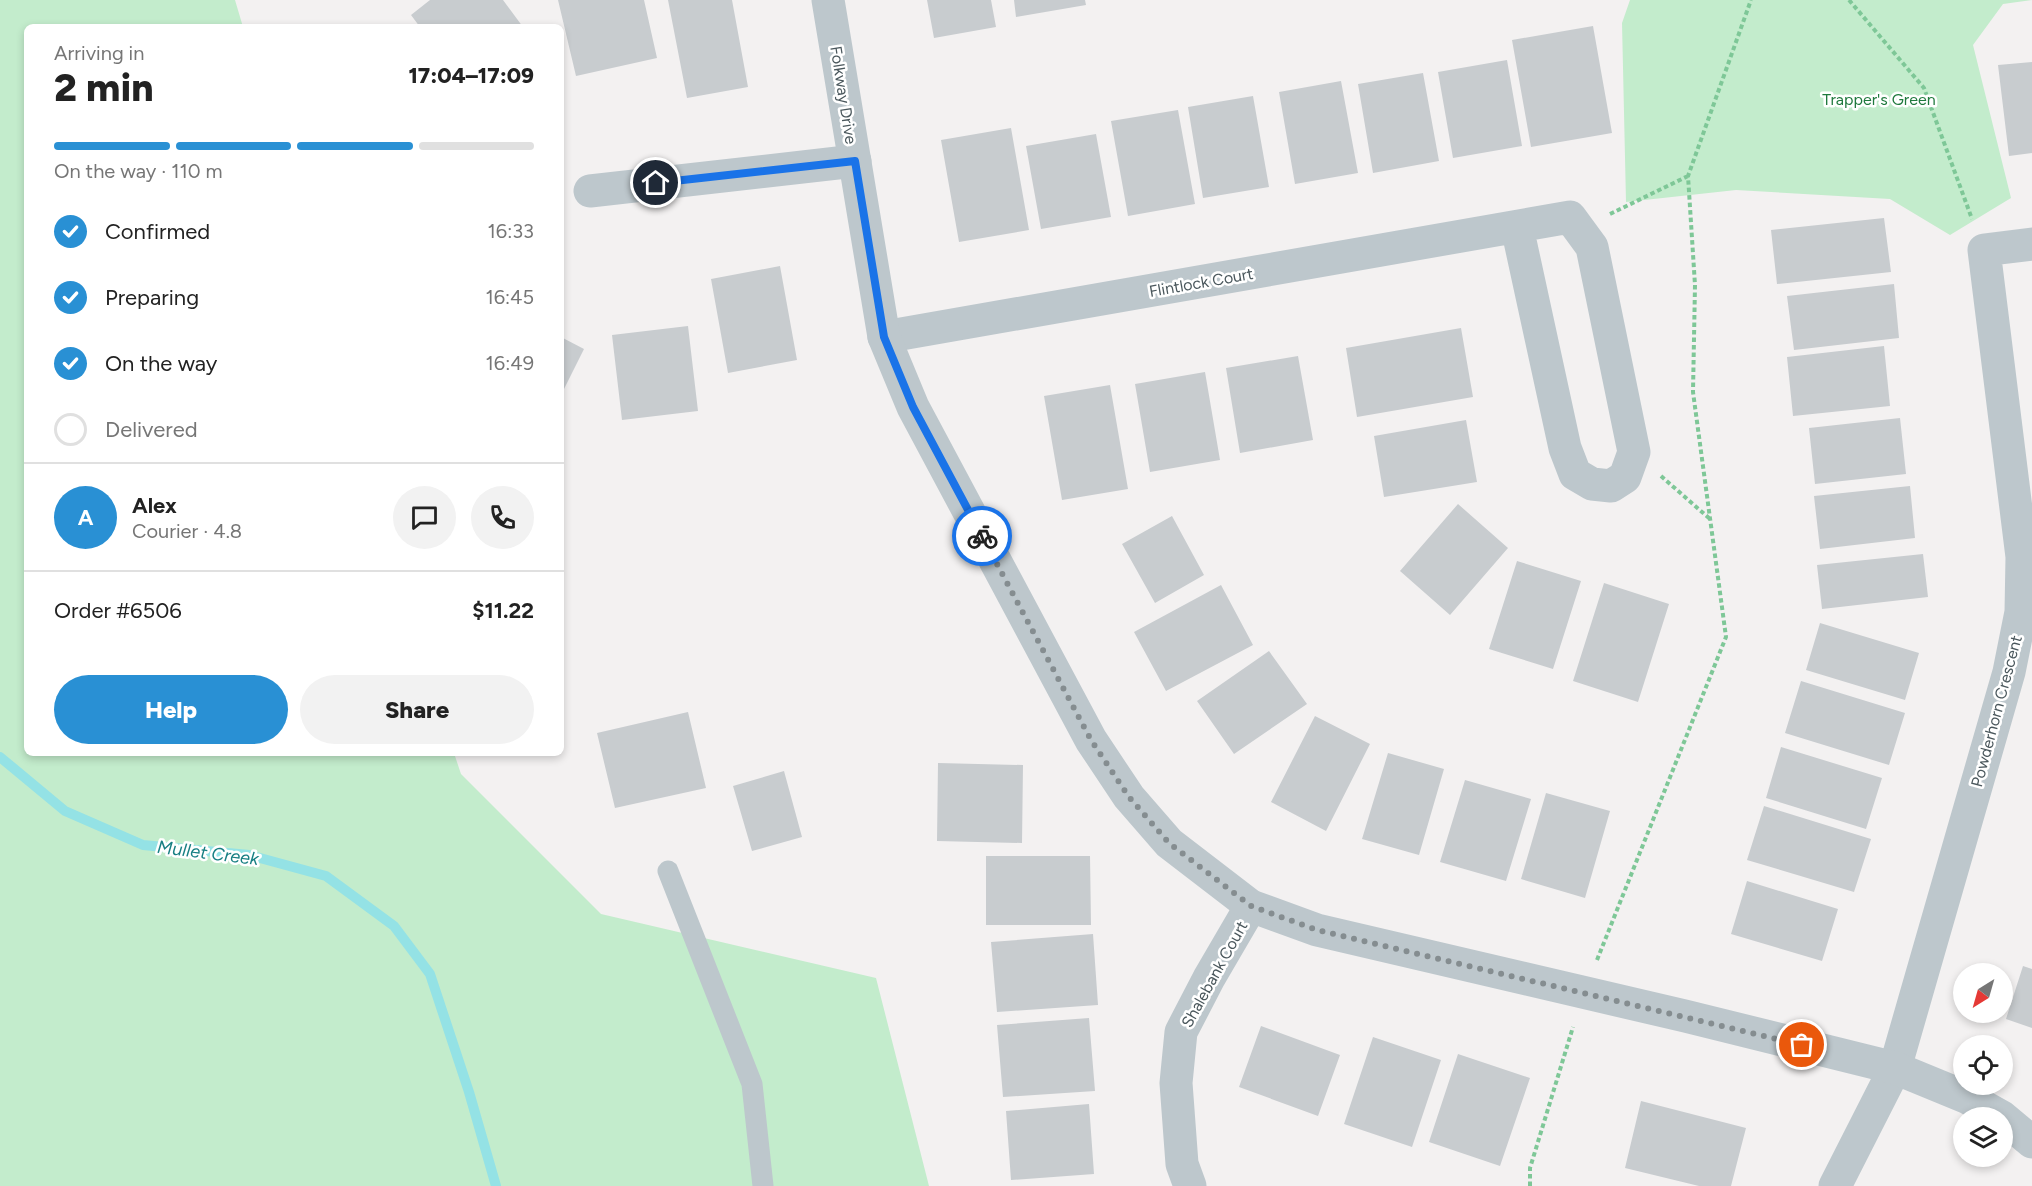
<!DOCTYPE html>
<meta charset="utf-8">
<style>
:root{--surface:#fff;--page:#f2f2f2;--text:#222;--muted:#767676;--line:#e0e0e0;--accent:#2990d4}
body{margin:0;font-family:Figtree,sans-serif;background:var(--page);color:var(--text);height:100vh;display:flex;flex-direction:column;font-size:22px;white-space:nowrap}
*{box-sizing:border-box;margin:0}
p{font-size:20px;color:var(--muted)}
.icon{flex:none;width:33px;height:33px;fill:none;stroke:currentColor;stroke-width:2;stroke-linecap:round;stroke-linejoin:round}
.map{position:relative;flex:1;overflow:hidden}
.sheet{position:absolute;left:24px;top:24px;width:540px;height:732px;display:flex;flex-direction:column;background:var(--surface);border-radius:9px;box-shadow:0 3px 9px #0003}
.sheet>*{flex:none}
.needle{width:39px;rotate:217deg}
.tools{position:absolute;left:1953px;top:963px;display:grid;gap:12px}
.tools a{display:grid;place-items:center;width:60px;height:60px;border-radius:50%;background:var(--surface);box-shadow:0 3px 9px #0003;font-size:30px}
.pin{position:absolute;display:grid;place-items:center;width:51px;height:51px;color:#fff;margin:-26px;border:3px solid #fff;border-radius:50%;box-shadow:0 2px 6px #0007}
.courier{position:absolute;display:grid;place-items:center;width:60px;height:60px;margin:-30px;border:4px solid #1a73e8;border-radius:50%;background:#fff;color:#222;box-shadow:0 2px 8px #0007}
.headline em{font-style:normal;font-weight:800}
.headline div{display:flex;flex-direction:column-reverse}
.headline{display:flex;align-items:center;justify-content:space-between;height:102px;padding:0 30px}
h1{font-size:39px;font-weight:800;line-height:45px}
.bar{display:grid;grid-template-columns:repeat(4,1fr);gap:9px 6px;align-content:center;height:72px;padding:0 30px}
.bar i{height:8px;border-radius:4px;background:var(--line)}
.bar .active{background:var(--accent)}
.bar p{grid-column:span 4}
.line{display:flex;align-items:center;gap:15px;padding:0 30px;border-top:2px solid var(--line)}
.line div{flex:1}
.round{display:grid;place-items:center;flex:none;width:63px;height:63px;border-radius:32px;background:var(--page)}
ol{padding:0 30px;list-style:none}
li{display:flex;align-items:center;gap:18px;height:66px}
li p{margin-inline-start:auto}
li .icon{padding:6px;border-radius:50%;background:var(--accent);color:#fff;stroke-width:4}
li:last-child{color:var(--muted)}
li i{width:33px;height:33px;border:3px solid var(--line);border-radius:50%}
.primary-button{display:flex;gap:12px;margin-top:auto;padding:12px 30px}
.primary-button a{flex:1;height:69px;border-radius:36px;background:var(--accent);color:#fff;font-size:24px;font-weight:800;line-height:69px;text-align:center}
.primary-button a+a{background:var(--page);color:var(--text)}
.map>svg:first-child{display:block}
.green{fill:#c3eccc}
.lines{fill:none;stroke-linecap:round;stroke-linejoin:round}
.stream{stroke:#94e2e5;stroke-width:10}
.building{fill:#c8cccf}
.path{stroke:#7ec797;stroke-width:4;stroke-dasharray:4.5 3;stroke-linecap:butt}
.service{stroke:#bdc7cc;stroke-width:21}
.minor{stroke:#bdc7cc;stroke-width:33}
.tertiary{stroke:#bdc7cc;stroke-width:33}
.done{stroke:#858d90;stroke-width:6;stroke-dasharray:0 10.8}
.route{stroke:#1a73e8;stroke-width:8}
.labels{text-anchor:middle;stroke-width:5;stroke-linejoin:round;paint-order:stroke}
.street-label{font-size:16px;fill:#4a575c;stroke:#fff}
.park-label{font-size:16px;fill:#1f793d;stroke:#fff}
.water-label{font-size:18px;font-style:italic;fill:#177f83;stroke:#fff}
</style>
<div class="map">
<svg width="2032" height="1186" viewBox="0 0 2032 1186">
<rect width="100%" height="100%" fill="#f3f1f1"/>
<path class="green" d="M0,0H235L243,27H27V753H454L461,774L601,914L876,978L929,1186H0Z
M1630,0H2032L2003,4L1973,45L2011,198L1950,235L1890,199L1736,190L1626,202L1622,23Z"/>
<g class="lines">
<path class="stream" d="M0,757L65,811L143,845L249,855L326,876L394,926L430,974L469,1092L496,1186"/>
</g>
<path class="building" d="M430,0H503L523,27H420L411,15Z
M558,0H644L657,58L576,76Z
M668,0H732L748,87L687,98Z
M927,0H991L996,27L934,38Z
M1014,0H1085L1086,5L1016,17Z
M1593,26L1612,133L1531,147L1512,40Z
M1507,60L1522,146L1453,158L1438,72Z
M2032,62V153L2009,156L1998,65Z
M1423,73L1439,161L1373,173L1358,84Z
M1341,81L1358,173L1295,184L1279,92Z
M1253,96L1269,187L1203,198L1188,107Z
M1178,110L1195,204L1128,216L1111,121Z
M1011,128L1029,230L959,242L941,140Z
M1096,134L1111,217L1041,229L1026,146Z
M1884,218L1891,272L1777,284L1771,230Z
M780,266L797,360L728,373L711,279Z
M1894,284L1899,338L1794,350L1787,296Z
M688,326L698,411L622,420L612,335Z
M1461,328L1473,397L1357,417L1346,348Z
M561,337L584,349L561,395Z
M1884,346L1890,406L1793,416L1787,357Z
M1298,356L1313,440L1240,453L1226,368Z
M1205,372L1220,460L1150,472L1135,384Z
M1110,385L1128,489L1062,500L1044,396Z
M1900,418L1906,474L1815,484L1809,428Z
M1466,420L1477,482L1384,497L1374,436Z
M1910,486L1915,538L1820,549L1814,496Z
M1458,504L1508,548L1450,615L1400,571Z
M1172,516L1204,575L1155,603L1122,544Z
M1923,554L1928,597L1822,609L1817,565Z
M1517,561L1581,581L1553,669L1489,649Z
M1604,583L1669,604L1638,702L1573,681Z
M1221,585L1253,645L1166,691L1134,632Z
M1820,623L1919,653L1905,700L1806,670Z
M1269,651L1307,704L1234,754L1197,701Z
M1801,681L1905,713L1889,765L1785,733Z
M688,712L706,788L615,808L597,733Z
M1315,716L1370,744L1326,831L1271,802Z
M1781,747L1882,778L1866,829L1766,798Z
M1388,753L1444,769L1419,855L1362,839Z
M938,763L1023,765L1022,843L937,841Z
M784,771L802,837L752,851L733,786Z
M1465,780L1531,799L1506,881L1440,862Z
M1546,793L1610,811L1585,898L1521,879Z
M1764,806L1871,839L1854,892L1747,860Z
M986,856H1090L1091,925H986Z
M1747,881L1838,909L1822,961L1731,934Z
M1093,934L1098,1005L997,1012L991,942Z
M2023,966L2032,969V1028L2006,1019Z
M1089,1018L1095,1091L1003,1097L997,1025Z
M1261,1026L1340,1055L1318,1116L1239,1087Z
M1373,1037L1441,1060L1412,1147L1344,1124Z
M1458,1054L1530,1078L1500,1166L1429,1142Z
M1641,1101L1746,1128L1731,1186H1699L1625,1168Z
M1089,1104L1094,1174L1011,1180L1006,1111Z"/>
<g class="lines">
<path class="path" d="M1849,0L1924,88L1972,219
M1610,214L1688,176
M1661,476L1710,519
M1597,960L1726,637L1693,392L1695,285L1688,176L1751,0
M1530,1186V1168L1573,1027"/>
<path class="service" d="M668,871L752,1084L763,1186"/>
<path class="minor" d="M590,191L855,161
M884,337L1570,217L1592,247L1634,452L1625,477L1611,486L1592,484L1575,474L1565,448L1517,227
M1190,1186L1182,1164L1176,1083L1181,1032L1209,978L1251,906
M1835,1186L1895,1068L2009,672L2021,612L2022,557L1984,250L2032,244"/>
<path class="tertiary" d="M828,0L884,337L913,407L1091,740L1129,797L1169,843L1251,906L1317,930L1685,1016L1895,1068L1968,1098L2002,1117L2032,1142"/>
</g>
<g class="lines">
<path class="done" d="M982,536L1091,740L1129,797L1169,843L1251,906L1317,930L1802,1045"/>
<path class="route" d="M656,183L855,161L884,337L913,407L982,536"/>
</g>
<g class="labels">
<g class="street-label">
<text transform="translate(844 95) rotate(81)" y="6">Folkway Drive</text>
<text transform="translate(1201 282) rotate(-10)" y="6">Flintlock Court</text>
<text transform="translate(1996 711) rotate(-75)" y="6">Powderhorn Crescent</text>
<text transform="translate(1214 974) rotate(-61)" y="6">Shalebank Court</text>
</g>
<g class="park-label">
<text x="1879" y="105">Trapper's Green</text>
</g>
<g class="water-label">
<text transform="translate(208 853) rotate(7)" y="6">Mullet Creek</text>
</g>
</g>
</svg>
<div class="tools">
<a><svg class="needle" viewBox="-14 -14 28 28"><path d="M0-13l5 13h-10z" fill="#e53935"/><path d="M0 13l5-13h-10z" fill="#767676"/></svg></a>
<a><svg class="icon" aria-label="locate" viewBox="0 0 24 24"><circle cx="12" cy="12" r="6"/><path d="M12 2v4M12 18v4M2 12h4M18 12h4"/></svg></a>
<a><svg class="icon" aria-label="layers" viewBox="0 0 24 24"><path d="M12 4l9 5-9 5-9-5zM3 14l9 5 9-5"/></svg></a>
</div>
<div class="pin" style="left:1802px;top:1045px;background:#ea580c"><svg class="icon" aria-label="bag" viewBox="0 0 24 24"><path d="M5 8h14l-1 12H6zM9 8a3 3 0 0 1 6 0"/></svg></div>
<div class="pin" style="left:656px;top:183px;background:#1f2937"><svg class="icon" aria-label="home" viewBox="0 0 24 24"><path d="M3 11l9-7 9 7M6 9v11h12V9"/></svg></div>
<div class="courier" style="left:982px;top:536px"><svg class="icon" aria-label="bike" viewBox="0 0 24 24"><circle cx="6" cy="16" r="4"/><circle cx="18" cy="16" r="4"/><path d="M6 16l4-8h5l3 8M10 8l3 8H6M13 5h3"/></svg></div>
<section class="sheet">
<div class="headline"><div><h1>2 min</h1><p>Arriving in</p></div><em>17:04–17:09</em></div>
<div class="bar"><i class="active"></i><i class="active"></i><i class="active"></i><i></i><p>On the way · 110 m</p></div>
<ol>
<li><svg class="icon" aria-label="check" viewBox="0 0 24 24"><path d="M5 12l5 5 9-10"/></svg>Confirmed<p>16:33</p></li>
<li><svg class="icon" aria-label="check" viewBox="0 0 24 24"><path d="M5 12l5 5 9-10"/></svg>Preparing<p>16:45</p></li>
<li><svg class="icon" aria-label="check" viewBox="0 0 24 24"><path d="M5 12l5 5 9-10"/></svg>On the way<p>16:49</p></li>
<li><i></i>Delivered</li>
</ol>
<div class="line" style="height:108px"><b class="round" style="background:var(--accent);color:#fff">A</b><div><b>Alex</b><p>Courier · 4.8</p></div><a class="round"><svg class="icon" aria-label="chat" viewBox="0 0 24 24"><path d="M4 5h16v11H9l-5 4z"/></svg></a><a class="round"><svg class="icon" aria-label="phone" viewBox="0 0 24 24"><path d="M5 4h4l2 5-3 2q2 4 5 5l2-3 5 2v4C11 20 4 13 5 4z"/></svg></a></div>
<div class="line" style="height:78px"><div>Order #6506</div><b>$11.22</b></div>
<div class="primary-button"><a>Help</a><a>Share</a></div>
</section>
</div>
